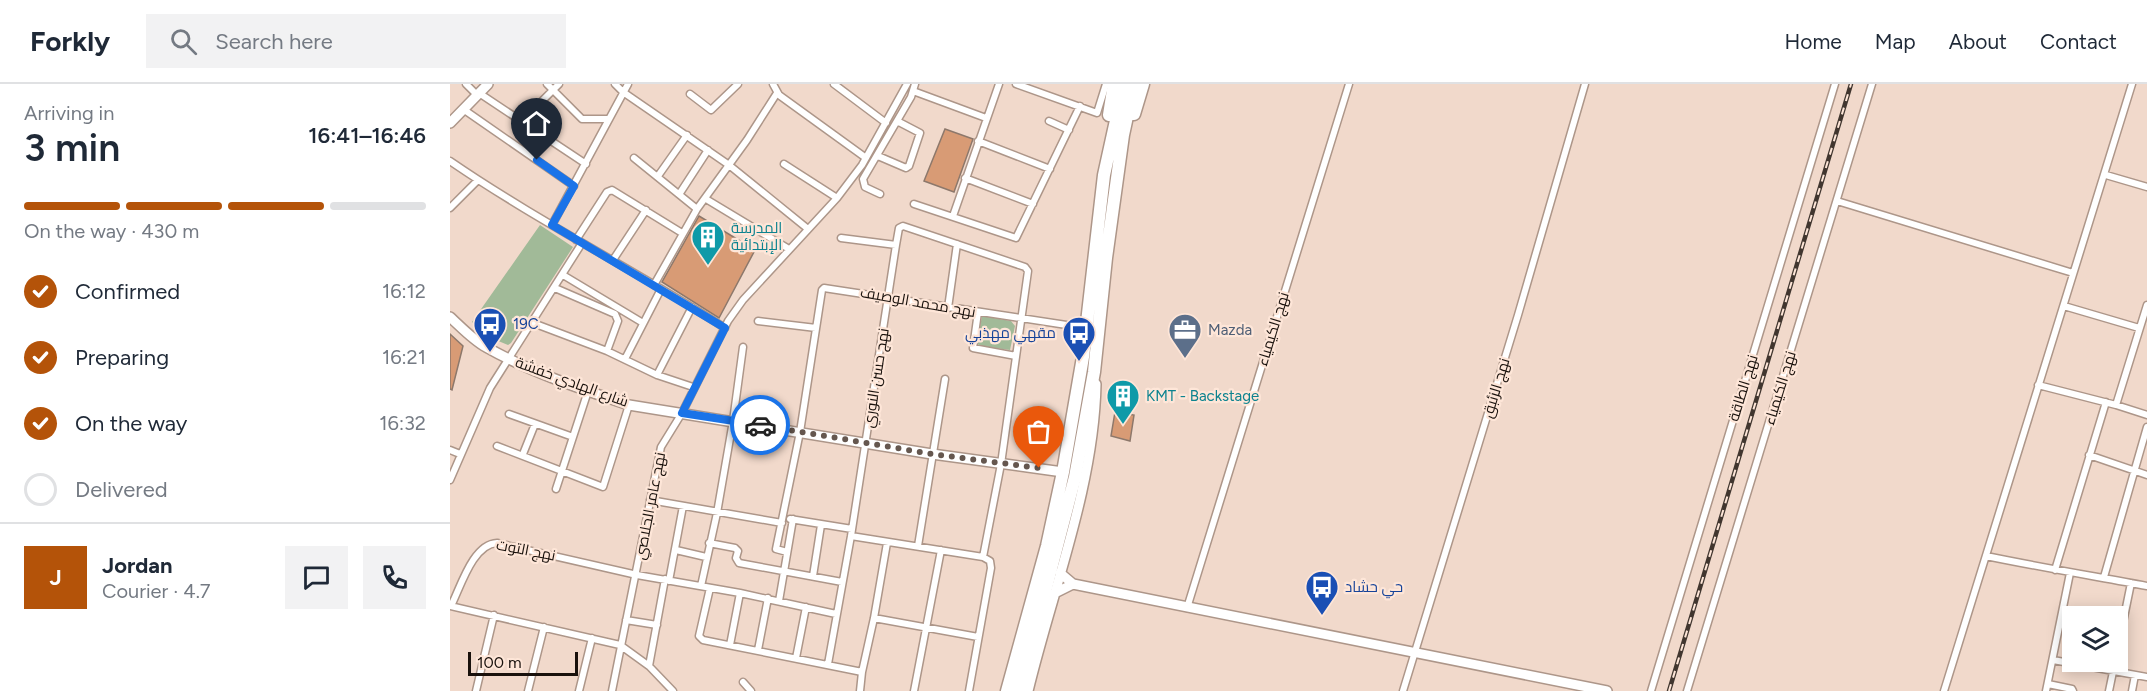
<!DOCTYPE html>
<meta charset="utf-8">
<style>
:root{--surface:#fff;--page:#f2f2f3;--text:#1f2937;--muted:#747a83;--line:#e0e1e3;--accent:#b45309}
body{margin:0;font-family:Figtree,Cairo,sans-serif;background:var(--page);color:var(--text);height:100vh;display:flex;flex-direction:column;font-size:22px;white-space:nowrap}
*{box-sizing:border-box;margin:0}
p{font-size:20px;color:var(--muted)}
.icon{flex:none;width:33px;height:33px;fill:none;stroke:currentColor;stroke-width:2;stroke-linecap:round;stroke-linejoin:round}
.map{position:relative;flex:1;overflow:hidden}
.sheet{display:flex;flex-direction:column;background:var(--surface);width:450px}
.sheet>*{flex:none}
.buttons{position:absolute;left:1612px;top:522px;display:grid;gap:12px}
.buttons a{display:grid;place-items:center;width:66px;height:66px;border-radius:0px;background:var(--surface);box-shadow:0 3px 15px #0003;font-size:30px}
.scale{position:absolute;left:18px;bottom:15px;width:110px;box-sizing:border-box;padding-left:6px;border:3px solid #19110c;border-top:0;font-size:16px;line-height:21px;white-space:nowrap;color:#19110c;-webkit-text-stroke:4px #fee6d8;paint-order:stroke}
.pin{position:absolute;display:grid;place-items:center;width:51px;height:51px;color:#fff;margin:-62px -26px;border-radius:50% 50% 50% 0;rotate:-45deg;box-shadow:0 0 6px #0007}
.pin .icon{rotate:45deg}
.courier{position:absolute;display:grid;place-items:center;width:60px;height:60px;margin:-30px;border:4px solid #1a73e8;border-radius:50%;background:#fff;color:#222;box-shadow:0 2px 8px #0007}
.head em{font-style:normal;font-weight:600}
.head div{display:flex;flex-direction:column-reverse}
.head{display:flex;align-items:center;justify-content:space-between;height:102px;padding:0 24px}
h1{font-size:39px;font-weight:600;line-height:45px}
.bar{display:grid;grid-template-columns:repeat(4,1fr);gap:9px 6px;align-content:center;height:72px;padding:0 24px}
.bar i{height:8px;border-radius:4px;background:var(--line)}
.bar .current{background:var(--accent)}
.bar p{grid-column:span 4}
.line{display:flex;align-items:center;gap:15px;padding:0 24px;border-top:2px solid var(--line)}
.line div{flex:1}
.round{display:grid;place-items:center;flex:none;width:63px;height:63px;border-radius:0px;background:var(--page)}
ol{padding:0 24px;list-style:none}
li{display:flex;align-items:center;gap:18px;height:66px}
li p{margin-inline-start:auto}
li .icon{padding:6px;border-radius:50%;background:var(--accent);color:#fff;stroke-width:4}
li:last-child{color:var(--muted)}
li i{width:33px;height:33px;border:3px solid var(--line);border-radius:50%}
header{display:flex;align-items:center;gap:36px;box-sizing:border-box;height:84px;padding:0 30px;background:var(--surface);border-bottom:2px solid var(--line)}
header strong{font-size:28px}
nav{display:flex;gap:33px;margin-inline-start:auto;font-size:21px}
.search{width:420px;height:54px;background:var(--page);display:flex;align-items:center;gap:15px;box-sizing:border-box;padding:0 21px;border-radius:0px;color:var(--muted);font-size:22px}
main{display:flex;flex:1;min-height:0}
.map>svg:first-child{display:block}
.green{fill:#a1ba98}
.building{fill:#d89b75;stroke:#8d786b;stroke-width:1.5}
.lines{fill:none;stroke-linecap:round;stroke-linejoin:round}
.street-casing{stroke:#ad9689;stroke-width:9}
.secondary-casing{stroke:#ad9689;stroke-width:12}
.highway-casing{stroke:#ad9689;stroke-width:15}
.street{stroke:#fff;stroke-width:6}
.secondary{stroke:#fff;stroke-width:9}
.highway{stroke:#fff;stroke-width:12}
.rail-casing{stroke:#41362f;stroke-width:4.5}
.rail{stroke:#fee6d8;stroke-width:2;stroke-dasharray:7;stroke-linecap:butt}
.done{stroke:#65574f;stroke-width:6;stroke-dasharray:0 10.8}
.route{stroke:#1a73e8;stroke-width:8}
.labels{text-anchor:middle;stroke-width:4.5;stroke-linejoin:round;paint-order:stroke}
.culture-label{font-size:15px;fill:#0d838f;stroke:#fee6d8;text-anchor:start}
.street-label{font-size:15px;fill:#19110c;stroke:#fee6d8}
.transit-label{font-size:15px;fill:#164399;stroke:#fee6d8;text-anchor:start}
.service-label{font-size:15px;fill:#4e5e75;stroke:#fee6d8;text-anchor:start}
</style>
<header>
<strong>Forkly</strong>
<div class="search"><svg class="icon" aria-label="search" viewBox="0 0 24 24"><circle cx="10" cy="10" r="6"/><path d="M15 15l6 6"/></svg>Search here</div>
<nav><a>Home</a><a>Map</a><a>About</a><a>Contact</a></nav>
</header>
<main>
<section class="sheet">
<div class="head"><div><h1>3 min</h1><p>Arriving in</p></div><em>16:41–16:46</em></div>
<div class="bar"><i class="current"></i><i class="current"></i><i class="current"></i><i></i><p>On the way · 430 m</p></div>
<ol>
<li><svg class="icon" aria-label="check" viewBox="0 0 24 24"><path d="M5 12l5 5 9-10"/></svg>Confirmed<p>16:12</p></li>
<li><svg class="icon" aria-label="check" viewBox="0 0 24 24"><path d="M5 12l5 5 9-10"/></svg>Preparing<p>16:21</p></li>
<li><svg class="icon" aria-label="check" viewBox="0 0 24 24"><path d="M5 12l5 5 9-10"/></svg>On the way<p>16:32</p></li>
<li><i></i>Delivered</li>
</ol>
<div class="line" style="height:108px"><b class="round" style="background:var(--accent);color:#fff">J</b><div><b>Jordan</b><p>Courier · 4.7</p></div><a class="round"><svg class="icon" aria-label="chat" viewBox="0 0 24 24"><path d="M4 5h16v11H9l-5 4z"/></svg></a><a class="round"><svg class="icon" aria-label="phone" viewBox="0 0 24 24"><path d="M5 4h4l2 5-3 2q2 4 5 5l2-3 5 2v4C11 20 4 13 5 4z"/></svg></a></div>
</section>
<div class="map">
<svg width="1697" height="607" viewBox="0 0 1697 607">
<rect width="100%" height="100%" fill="#f1d9cb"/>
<path class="green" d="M90,141L123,163L61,259L58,261L41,254L22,238Z
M532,232L561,237L565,242L560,266L529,262L527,258Z"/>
<path class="building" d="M495,45L523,55L504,108L474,97Z
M249,132L305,166L269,234L212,198Z
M0,250L13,262L2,306L0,305Z
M665,328L684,331L680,357L661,352Z"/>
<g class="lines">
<defs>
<path id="street" d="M16,0L27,11
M97,0L132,35H158
M165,0L173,8L279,81L358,145
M323,0L329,11L416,74
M384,0L436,39
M566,0L647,29L656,0
M463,7L536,34
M29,9L136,80
M240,10L261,26L288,0
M13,25L124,102
M599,37L619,46
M70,39L109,0
M528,57L600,85
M428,72L456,84L459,82L470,49L447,37
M184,74L247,125
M0,77C89,138 185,186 275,244
M334,80L387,114
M1656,91L1697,103
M208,92L237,51
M515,94L583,120
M230,109L258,66
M430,110L415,103L413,95L461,13L465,0
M256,115L339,165
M1387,117L1623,189
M464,120L566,154L630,22
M0,124L28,96
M503,132L549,0
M102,141L178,0
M391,154L446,161
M126,156L157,108L162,106L232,149
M163,176L196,126
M113,191L193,239
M204,201L247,125L297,56L327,9
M105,204L165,230L168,237L157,267
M1614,222L1689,244
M498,224L507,160
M528,228L523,264L566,272
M308,237L366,244
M83,239L157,267L207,291L243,303
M175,275L211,205
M207,291L242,223
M1588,301L1666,321L1697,331
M1666,321L1697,221
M59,330L123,353
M47,362L153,403L179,321
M0,366L10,370
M73,370L85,340
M1639,371L1697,391
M0,396L40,304L132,159
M106,405L138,307
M200,416L332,439
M340,435L402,445
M401,452L533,473L540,477L541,484L519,607
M259,459L285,464L288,467L286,474L289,479L392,498
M468,462L495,295
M226,466L256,473
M337,468L326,465L350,348L372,206L374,204L636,244
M1536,472C1589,483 1643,492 1697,502
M1605,486L1656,318
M363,492L371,441
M1654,493L1697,343
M219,497L233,422
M251,502L267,429L283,337L293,263
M260,504L249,552L253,556L412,588
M329,517L343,435
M0,522L170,561L199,582L223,607
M1,522C11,502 23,460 47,459L187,491L290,509L386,530
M737,524L899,0
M424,534L528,553
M176,536L207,541
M280,561L290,509
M1668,563L1681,499
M308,566L318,514
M346,574L356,523
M1603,576L1697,593
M378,580L401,452L446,161L449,144L453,142L575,183L578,187L551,380L533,473
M199,582L215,495
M293,598L301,607
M1598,600L1622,605L1623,607
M26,607L44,531
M78,607L94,543
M129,607L142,554
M162,607L211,363L232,329L278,237L293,216L387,114L412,81L457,0
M410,607L412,588L424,534L437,459
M464,607L491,466
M953,607L1068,231L1135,0
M1201,607L1385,0
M1237,607L1422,0
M1494,607L1682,0
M1596,607L1620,489
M1659,607L1665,578
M1682,607L1685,591"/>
<path id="secondary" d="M0,39L38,0
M0,233C11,243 23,256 36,263C80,288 131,305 179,321L482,370L613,388
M610,489L623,500L1157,607
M603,510L623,500
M578,607C602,507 644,403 646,300"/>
<path id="highway" d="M684,30L693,0
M659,31L664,0
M557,607L597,462L613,388L633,273L654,91L674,0
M569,607L625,393L644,288L656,174L673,51L684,0"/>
</defs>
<use href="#street" class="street-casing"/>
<use href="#secondary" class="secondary-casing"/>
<use href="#highway" class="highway-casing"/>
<use href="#street" class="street"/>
<use href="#secondary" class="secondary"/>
<use href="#highway" class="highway"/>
<defs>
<path id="rail" d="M1219,607L1401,0"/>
</defs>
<use href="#rail" class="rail-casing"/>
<use href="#rail" class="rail"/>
</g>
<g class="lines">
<path class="done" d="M310,341L482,370L589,384"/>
<path class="route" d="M87,76L124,102L102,141L275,244L232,329L310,341"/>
</g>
<defs>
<symbol id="building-pin" viewBox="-11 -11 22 30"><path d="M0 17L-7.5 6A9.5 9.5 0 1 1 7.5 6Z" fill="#0f9aa8" stroke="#fee6d8"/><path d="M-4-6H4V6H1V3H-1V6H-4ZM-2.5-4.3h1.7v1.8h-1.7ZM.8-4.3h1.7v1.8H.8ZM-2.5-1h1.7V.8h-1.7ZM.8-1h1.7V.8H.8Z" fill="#fff"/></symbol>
<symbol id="bus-pin" viewBox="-11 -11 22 30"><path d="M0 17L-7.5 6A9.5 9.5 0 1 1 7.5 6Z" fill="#1a4fb4" stroke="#fee6d8"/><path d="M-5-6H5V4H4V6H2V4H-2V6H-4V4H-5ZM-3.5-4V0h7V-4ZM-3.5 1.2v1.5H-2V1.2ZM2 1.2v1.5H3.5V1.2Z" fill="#fff"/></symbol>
<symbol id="office-pin" viewBox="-11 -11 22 30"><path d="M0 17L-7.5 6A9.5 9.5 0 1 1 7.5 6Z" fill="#5c6f8a" stroke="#fee6d8"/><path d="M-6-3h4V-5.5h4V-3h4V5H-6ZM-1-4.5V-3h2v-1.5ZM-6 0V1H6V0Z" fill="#fff"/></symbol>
</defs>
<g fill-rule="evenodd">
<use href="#building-pin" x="239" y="134" width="38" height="52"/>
<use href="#bus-pin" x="21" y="221" width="38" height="52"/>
<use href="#office-pin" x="716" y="227" width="38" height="52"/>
<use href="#bus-pin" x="610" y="230" width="38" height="52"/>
<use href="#building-pin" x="654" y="293" width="38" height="52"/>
<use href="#bus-pin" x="853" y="484" width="38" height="52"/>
</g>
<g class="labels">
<g class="culture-label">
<text x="281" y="149">المدرسة<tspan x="281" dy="17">الإبتدائية</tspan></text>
<text x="696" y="317">KMT - Backstage</text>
</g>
<g class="street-label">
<text transform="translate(468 218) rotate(10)" y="5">نهج محمد الوصيف</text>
<text transform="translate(823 245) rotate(-73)" y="5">نهج الكيمياء</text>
<text transform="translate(426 294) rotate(-81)" y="5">نهج حسن النوري</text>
<text transform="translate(122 298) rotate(20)" y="5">شارع الهادي خفشة</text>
<text transform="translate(1046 304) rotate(-73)" y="5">نهج الزئبق</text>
<text transform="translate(1293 304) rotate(-73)" y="5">نهج الطاقة</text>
<text transform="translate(1330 304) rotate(-73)" y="5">نهج الكيمياء</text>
<text transform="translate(200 422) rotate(-79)" y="5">نهج عامر الجلاصي</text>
<text transform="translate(76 466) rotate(11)" y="5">نهج التوت</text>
</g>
<g class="transit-label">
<text x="63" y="245">19C</text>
<text x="606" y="254" text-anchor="end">مقهي مهذبي</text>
<text x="895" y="508">حي حشاد</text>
</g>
<g class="service-label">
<text x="758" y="251">Mazda</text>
</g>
</g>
</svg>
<div class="buttons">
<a><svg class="icon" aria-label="layers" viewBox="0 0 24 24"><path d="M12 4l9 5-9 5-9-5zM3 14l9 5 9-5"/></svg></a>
</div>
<div class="scale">100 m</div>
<div class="pin" style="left:589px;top:384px;background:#ea580c"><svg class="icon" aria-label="bag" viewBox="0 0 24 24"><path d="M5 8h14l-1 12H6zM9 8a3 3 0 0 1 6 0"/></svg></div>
<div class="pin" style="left:87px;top:76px;background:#1f2937"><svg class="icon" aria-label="home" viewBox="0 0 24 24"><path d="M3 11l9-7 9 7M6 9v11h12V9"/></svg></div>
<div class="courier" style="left:310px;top:341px"><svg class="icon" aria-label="car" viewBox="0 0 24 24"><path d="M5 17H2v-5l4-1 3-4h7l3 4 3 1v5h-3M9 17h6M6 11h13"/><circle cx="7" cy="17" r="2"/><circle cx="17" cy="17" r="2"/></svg></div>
</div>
</main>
